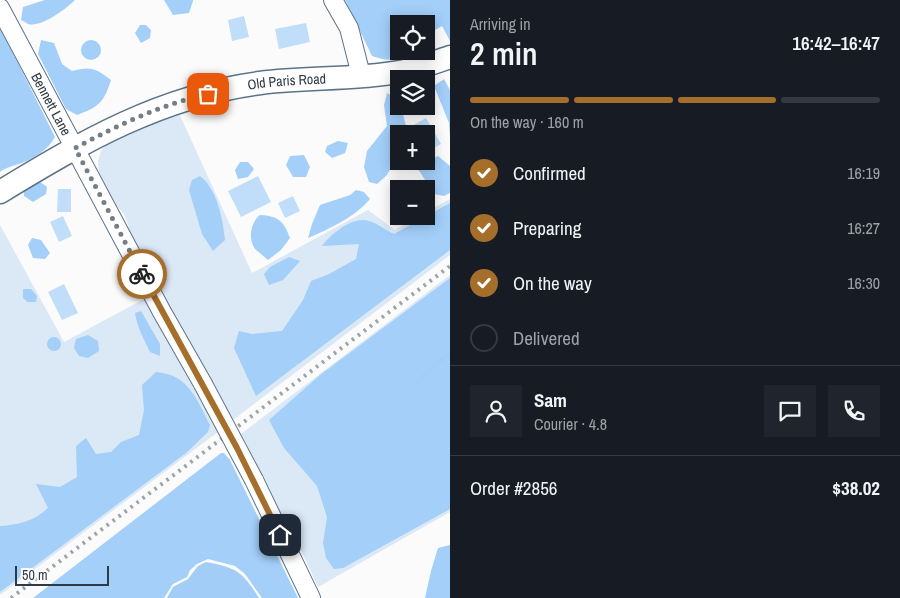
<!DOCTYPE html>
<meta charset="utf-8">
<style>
:root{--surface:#171b24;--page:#20242c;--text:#f1f3f6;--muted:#9ea1a6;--line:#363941;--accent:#a66e2b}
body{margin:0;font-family:"Archivo Narrow",sans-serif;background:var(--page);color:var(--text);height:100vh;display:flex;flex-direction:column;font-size:19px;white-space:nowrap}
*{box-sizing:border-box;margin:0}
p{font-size:16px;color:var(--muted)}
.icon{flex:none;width:28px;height:28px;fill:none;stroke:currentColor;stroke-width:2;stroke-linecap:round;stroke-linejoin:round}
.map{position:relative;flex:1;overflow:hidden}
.sheet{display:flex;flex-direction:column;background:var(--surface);width:450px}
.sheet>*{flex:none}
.tools{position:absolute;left:390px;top:15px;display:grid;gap:10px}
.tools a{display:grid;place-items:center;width:45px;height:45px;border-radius:0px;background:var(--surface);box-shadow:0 2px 12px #0003;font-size:25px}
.scale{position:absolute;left:15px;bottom:12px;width:94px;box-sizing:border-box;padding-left:5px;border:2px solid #2f3a44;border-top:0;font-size:14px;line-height:18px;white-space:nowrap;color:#2f3a44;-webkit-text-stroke:4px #fff;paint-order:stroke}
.pin{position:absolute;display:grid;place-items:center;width:42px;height:42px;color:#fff;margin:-21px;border-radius:10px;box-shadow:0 2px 8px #0006}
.courier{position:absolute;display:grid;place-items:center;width:50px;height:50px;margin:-25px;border:4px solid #a66e2b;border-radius:50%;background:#fff;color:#222;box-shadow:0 1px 6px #0007}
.head em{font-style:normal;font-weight:600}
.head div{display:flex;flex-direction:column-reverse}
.head{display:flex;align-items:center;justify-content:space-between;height:85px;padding:0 20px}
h1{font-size:32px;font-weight:600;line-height:38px}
.bar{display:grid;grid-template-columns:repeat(4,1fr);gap:8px 5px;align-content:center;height:60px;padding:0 20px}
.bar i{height:6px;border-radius:4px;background:var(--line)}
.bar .current{background:var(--accent)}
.bar p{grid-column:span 4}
.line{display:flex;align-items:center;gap:12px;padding:0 20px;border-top:1px solid var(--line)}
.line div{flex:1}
.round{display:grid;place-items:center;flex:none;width:52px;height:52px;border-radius:0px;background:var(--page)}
ol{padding:0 20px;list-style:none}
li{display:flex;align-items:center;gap:15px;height:55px}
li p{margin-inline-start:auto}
li .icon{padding:5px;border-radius:50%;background:var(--accent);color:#fff;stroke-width:4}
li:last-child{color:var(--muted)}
li i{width:28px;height:28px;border:2px solid var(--line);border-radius:50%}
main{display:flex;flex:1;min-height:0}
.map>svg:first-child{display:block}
.green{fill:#dbe8f5}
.forest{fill:#a3cff9}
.water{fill:#a1cdf7}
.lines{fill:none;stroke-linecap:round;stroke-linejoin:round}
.stream{stroke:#a1cdf7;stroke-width:4}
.building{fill:#c0defa}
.minor-casing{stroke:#5b738a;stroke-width:20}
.major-casing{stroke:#5b738a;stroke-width:25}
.minor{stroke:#fff;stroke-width:18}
.major{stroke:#fff;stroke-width:22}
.rail{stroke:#9da3a7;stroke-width:4;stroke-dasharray:2.5 5;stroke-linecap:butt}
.minor-bridge-casing{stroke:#5b738a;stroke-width:20;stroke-linecap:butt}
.minor-bridge{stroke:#fff;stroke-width:18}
.done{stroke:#767e84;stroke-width:5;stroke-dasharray:0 9}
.route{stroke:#a66e2b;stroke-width:6}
.labels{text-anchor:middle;stroke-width:4;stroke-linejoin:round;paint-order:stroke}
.street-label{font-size:14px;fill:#2f3a44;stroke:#fff}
</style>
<main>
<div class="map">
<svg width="450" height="598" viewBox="0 0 450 598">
<rect width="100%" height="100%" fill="#fbfbfb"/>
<path class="green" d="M177,109L252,273L368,210L395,230L419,216H426V212L450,199V255L233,420L212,379L190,345L161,294L130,235L128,224L124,214L110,198L99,176L98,161L101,151L109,142Z
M0,225L64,342L144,299L218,432L0,595Z
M450,275V512L318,587L289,524L282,516L241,434Z"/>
<path class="forest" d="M45,0H75C67,8 41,28 28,24C26,23 24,21 21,20L23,7Z
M164,0H193V1L189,13L173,15Z
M345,0H450V41L442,26L432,32L428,42H426V24H399V51H411C397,61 389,62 372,56Z
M140,25H146L151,30L150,38L141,43L135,33Z
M0,27L55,137C49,149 34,158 22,163C14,166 6,167 0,172Z
M41,40L54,43L62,64L72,71C90,66 96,68 111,80C104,102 99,107 77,115L66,109L38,54Z
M81 50a10 10 0 1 1 20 0a10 10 0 1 1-20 0Z
M444,79L450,90V138L449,123L434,86Z
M387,93L399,100V106H401L408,134H399V156L386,176L377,184L369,182L364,167L367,151L387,126L384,105Z
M338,141L348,143L345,153L332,158L325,152L327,146Z
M304,155L310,167L306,177H293L286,165L290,156Z
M438,156L450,166V193L444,196L434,194C428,186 417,164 410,161H426V158L429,160Z
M240,162H248L254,169L248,177L238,179L235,170Z
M200,176C217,189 223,219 225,240L213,251L202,234L189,190L192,180Z
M40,182L47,187L46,194L33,202L24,196V191Z
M356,190L364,192L370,199C355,217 329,229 308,238L312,224L320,205L350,195Z
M450,203V250L256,396L234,348L239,331L252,334L282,331L303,300L311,281L329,274L356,259L359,244L322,246C332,233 353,216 369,221C377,223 385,230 394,234Z
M260,215C278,216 284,221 290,238L281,250L268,260C264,256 259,253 255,249C248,239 250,223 260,215Z
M32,238L41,240L50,253L45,259L33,258L28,245Z
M289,257L300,261L283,280L269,285L264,274L270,267Z
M450,278V509L343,568L334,569L326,558L323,543L327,517L317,486L284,448L269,420L320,375Z
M23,289H31L37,296L36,302H28L23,298Z
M141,311L160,344V356L150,352C144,339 137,327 135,313Z
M88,335L98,341L99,351L88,358L79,356L74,348L76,339Z
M47 344a7 7 0 1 1 14 0a7 7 0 1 1-14 0Z
M156,372C163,373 170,374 175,377C193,386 201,408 210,425L208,432L186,453L0,592V526C19,525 34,521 48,508L36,484L60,487L77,477L76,446L86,438L96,454L111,452L121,442L139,435L144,410L142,385Z
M221,453H224L230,460L298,598H262L245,574L235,566L208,559L197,564L190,570L187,577L173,584L164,598H33Z
M450,545V598H425L431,571L438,548Z"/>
<path class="water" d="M206,562C237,568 242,571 259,598H167L173,587L188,579L198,566Z"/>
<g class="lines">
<path class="stream" d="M416,383L437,363L450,354"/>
</g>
<path class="building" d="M244,16L249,37L232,41L228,20Z
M306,23L310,42L279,49L275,29Z
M426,118L441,144L426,152V134H414L410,127Z
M258,176L271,202L241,217L228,191Z
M58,189H71V212H57Z
M293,196L300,211L285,218L278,203Z
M63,216L72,236L59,242L50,222Z
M64,284L78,313L62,320L48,292Z"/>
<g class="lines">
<defs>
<g id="minor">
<path d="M333,0L349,28L361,75"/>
<path id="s1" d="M0,8L162,312L203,384"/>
<path d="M254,480L311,598"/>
</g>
<g id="major">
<path id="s2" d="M0,192C84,141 161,96 260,83C306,77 353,80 399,72C417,69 433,63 450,57"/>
</g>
</defs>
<use href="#minor" class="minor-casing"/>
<use href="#major" class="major-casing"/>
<use href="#minor" class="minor"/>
<use href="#major" class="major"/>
<path class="rail" d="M11,598L450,266"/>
<defs>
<path id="minor-bridge" d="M203,384L254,480"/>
</defs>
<use href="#minor-bridge" class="minor-bridge-casing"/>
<use href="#minor-bridge" class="minor-bridge"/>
</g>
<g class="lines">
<path class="done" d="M142,274L75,148C118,125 160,105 208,94"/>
<path class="route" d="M142,274L237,448L280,535"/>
</g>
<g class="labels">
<g class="street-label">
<text dy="5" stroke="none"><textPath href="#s2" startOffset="311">Old Paris Road</textPath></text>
<text dy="5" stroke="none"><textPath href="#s1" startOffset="109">Bennett Lane</textPath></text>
</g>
</g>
</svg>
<div class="tools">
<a><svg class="icon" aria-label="locate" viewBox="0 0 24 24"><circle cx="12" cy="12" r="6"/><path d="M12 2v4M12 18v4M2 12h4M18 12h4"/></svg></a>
<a><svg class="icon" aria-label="layers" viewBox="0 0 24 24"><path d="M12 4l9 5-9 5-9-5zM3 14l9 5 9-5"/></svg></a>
<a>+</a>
<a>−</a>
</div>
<div class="scale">50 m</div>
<div class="pin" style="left:208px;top:94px;background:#ea580c"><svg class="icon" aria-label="bag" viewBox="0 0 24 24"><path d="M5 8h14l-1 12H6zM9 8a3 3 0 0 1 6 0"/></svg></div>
<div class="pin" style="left:280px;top:535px;background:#1f2937"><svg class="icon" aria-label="home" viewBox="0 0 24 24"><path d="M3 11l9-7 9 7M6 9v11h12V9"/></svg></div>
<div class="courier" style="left:142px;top:274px"><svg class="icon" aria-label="bike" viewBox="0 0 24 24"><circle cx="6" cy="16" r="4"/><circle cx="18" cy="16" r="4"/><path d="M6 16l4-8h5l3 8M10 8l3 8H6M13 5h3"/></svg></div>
</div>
<section class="sheet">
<div class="head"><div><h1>2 min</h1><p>Arriving in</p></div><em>16:42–16:47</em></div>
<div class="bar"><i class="current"></i><i class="current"></i><i class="current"></i><i></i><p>On the way · 160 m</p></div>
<ol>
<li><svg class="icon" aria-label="check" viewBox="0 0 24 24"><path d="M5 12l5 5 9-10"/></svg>Confirmed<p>16:19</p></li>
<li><svg class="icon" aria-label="check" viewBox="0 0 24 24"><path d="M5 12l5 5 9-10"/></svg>Preparing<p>16:27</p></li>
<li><svg class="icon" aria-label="check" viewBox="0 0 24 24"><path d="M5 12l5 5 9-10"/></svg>On the way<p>16:30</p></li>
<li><i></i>Delivered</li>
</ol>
<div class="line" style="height:90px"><a class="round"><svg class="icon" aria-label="person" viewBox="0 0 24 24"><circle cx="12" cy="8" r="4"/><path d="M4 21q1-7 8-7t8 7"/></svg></a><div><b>Sam</b><p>Courier · 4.8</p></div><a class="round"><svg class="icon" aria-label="chat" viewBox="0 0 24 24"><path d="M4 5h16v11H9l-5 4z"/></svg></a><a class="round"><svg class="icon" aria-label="phone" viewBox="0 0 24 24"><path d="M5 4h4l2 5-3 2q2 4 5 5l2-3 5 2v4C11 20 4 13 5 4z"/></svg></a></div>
<div class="line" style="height:65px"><div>Order #2856</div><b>$38.02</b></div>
</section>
</main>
